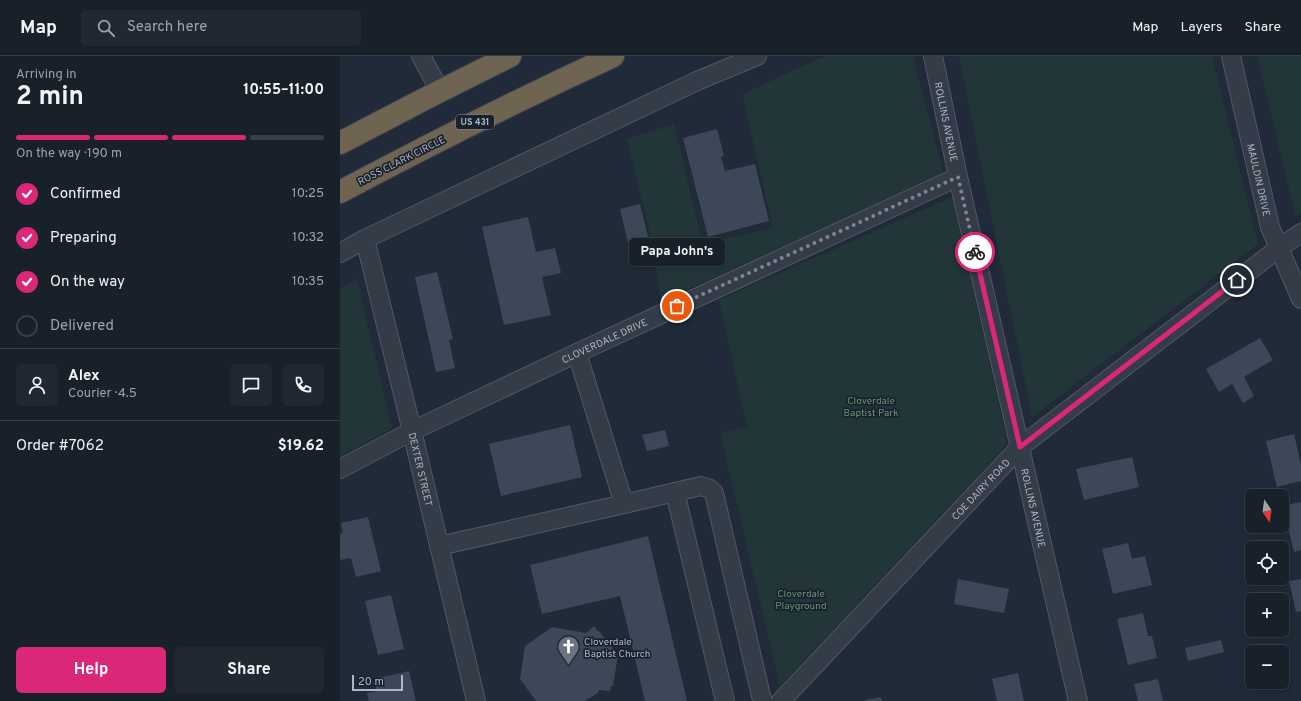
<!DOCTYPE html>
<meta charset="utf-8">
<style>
:root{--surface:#18202a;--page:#212832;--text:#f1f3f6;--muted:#9fa3a8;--line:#363e47;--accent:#db2777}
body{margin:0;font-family:Overpass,sans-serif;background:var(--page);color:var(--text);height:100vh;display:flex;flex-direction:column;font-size:15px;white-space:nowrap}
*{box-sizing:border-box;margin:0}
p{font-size:13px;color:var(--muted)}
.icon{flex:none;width:22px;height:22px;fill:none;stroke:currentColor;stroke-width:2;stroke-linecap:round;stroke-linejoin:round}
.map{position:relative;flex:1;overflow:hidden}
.panel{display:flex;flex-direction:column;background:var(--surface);width:340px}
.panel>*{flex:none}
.needle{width:26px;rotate:167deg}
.buttons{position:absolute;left:905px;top:433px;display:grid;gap:8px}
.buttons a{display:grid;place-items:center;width:44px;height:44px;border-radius:6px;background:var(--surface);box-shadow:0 2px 6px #0003,0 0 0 1px var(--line);font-size:20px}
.scale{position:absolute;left:12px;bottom:10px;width:51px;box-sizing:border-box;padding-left:4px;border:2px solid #aeb6c5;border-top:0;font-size:11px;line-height:14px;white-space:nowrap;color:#aeb6c5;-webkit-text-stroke:3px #19212d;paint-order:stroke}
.pin{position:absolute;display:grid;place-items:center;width:34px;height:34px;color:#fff;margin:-17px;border:2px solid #fff;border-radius:50%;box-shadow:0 1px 4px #0007}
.courier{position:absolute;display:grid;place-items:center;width:40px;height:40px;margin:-20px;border:3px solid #db2777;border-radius:50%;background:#fff;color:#222;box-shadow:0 1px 5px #0007}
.bubble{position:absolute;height:28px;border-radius:6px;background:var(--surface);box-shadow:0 2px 6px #0003,0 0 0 1px var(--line);font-size:13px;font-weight:700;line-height:28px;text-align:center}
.summary em{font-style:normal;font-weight:700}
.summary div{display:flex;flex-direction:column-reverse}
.summary{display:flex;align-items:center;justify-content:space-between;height:68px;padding:0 16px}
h1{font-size:26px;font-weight:700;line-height:30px}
.bar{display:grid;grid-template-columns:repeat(4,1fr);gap:6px 4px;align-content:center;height:48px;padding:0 16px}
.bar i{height:5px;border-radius:3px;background:var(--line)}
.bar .current{background:var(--accent)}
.bar p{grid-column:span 4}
.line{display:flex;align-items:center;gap:10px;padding:0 16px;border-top:1px solid var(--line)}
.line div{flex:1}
.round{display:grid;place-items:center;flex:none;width:42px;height:42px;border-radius:6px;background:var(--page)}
ol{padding:0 16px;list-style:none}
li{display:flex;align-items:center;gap:12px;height:44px}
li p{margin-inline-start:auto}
li .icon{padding:4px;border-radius:50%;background:var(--accent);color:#fff;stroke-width:4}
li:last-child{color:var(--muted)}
li i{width:22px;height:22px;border:2px solid var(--line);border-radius:50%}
.action{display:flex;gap:8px;margin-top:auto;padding:8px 16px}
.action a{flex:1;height:46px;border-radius:6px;background:var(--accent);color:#fff;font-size:16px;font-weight:700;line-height:46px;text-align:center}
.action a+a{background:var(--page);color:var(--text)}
header{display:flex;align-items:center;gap:24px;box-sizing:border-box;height:56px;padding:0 20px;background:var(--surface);border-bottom:1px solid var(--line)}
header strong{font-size:19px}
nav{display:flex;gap:22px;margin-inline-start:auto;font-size:14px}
.search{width:280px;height:36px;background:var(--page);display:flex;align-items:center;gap:10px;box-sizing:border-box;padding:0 14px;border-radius:6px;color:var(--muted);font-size:15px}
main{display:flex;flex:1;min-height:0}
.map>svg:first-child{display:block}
.green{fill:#223639}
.building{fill:#3c4858}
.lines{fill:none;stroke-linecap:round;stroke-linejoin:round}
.minor-casing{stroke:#515966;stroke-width:20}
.highway-casing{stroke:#3e4653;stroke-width:24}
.minor{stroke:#343c48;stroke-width:18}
.highway{stroke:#6e6451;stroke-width:22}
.done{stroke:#7c8594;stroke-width:4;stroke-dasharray:0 7.2}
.route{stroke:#db2777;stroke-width:5}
.labels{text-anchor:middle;stroke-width:3.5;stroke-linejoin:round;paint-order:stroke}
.shield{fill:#19212d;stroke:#818997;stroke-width:1}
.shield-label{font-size:9px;font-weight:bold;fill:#aeb6c5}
.street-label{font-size:10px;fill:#aeb6c5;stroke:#19212d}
.park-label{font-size:10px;fill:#669572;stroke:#19212d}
.poi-label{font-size:10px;fill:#aeb6c5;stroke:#19212d;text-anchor:start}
</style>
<header>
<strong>Map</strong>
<div class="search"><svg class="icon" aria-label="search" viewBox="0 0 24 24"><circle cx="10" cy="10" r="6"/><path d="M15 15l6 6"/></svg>Search here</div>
<nav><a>Map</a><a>Layers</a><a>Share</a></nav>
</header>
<main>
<section class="panel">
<div class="summary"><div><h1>2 min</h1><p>Arriving in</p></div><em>10:55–11:00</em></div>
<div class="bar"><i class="current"></i><i class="current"></i><i class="current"></i><i></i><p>On the way · 190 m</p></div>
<ol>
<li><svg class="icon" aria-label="check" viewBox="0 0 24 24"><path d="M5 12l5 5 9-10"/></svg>Confirmed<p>10:25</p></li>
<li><svg class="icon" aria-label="check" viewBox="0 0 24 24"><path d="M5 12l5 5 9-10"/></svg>Preparing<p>10:32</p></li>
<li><svg class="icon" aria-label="check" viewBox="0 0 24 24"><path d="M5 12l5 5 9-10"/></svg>On the way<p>10:35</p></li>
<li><i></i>Delivered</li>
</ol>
<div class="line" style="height:72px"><a class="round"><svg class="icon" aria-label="person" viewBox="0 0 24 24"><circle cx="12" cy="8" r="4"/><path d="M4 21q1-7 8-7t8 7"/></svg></a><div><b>Alex</b><p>Courier · 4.5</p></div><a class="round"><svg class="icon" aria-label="chat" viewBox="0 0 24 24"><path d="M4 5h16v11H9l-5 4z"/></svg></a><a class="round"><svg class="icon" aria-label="phone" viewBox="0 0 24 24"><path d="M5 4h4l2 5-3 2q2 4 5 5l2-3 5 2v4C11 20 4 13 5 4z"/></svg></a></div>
<div class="line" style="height:52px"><div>Order #7062</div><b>$19.62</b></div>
<div class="action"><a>Help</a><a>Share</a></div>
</section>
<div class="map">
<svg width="961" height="645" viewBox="0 0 961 645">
<rect width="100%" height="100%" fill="#202a38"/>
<path class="green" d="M485,0H573L604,119L321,245L312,185L287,83L334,68L363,188L433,172L402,38Z
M619,0H872L918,188L692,361Z
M917,0H961V158L956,161Z
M612,141L666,381L664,392L440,630L380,377L407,371L379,244Z
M17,223L52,372L0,400V232Z"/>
<path class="building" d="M377,73L384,100L381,101L385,115L415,108L429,165L368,181L343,82Z
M300,148L309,185L289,191L280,153Z
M188,161L196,196L215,192L221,217L202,221L211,259L164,269L142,171Z
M97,216L113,283L109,284L115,312L96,316L75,221Z
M920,282L933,304L904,321L914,340L903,347L892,328L879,336L866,313Z
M230,369L242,421L161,440L149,388Z
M325,374L329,390L307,395L302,379Z
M954,378L961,409V425L937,431L926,385Z
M792,401L799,431L744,444L736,413Z
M961,446V494L954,496L947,467L942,468V450Z
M28,461L41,515L16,521L11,502L0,504V478L3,477L1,467Z
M308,480L347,645H305L280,540L202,558L190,509Z
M788,487L792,503L805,500L812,529L773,538L762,493Z
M618,523L669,533L664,557L614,548Z
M961,523V555L956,556L949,525Z
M51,539L64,593L38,599L25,545Z
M803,557L808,580H812L817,602L788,609L777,563Z
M254,570L258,575H259L278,599L273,630H271L270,635L259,634V636L245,645H196L180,623L185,590L212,571L246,577Z
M881,584L884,596L848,605L845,592Z
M69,615L76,645H29L27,637L37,635L34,623Z
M678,617L684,645H657L652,623Z
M818,623L823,645H798L794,628Z
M541,641L542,645H525V644Z"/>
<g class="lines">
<defs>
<g id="minor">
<path d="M81,0L100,35"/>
<path id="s1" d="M593,0L618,121L738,645"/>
<path id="s2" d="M891,0L930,171L961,243"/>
<path id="s3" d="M25,183L72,375L136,645"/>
<path d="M0,197L25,183L357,25L417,0"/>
<path d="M237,297L284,448"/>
<path id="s4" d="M0,413L72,375L237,297L618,121"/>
<path d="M335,436L385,645"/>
<path d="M99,490L284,448L361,430L368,432L374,437L421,640L423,645"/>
<path id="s5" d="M441,645L680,391L939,192L961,177"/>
</g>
<path id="highway" d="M0,87L100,35L170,0
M0,136C90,88 180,43 273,0"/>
</defs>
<use href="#minor" class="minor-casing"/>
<use href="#highway" class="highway-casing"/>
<use href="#minor" class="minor"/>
<use href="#highway" class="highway"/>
</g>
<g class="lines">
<path class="done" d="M337,250L618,121L635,196"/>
<path class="route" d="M635,196L680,391L897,224"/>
</g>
<defs>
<symbol id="church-pin" viewBox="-11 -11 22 30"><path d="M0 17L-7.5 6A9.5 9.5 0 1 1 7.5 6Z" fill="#6b7280" stroke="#19212d"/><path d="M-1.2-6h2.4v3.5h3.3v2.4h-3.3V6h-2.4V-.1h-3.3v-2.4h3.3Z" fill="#fff"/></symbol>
</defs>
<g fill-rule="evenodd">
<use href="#church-pin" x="216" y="578" width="25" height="34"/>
</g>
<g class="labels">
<rect class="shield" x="116" y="59" width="38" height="14" rx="3"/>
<g class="shield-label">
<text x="135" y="69">US 431</text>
</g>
<g class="street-label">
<text dy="4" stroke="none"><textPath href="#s1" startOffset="67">ROLLINS AVENUE</textPath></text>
<text transform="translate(61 104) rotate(-27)" y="4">ROSS CLARK CIRCLE</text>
<text dy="4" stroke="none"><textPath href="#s2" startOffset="127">MAULDIN DRIVE</textPath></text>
<text dy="4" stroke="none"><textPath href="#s4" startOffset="294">CLOVERDALE DRIVE</textPath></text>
<text dy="4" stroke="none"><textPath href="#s3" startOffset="237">DEXTER STREET</textPath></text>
<text dy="4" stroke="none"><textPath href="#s5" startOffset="291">COE DAIRY ROAD</textPath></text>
<text dy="4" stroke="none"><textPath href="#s1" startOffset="463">ROLLINS AVENUE</textPath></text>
</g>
<g class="park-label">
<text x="531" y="348">Cloverdale<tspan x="531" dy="12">Baptist Park</tspan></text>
<text x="461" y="541">Cloverdale<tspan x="461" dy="12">Playground</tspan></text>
</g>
<g class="poi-label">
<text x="244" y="589">Cloverdale<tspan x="244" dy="12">Baptist Church</tspan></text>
</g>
</g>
</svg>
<div class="buttons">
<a><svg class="needle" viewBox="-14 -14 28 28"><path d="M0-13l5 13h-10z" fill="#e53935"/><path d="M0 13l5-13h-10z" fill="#9fa3a8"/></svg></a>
<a><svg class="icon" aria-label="locate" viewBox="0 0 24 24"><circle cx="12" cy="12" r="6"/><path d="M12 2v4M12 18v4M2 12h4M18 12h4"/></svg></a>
<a>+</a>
<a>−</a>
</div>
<div class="scale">20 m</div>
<div class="pin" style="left:337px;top:250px;background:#ea580c"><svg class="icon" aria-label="bag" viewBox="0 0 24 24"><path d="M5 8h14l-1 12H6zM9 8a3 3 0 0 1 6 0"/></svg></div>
<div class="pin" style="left:897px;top:224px;background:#1f2937"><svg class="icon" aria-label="home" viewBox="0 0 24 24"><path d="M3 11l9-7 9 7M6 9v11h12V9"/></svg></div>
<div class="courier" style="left:635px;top:196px"><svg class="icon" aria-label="bike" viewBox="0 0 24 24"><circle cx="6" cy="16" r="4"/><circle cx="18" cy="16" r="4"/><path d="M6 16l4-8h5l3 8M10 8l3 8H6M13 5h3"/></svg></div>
<div class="bubble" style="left:289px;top:182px;width:96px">Papa John's</div>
</div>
</main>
